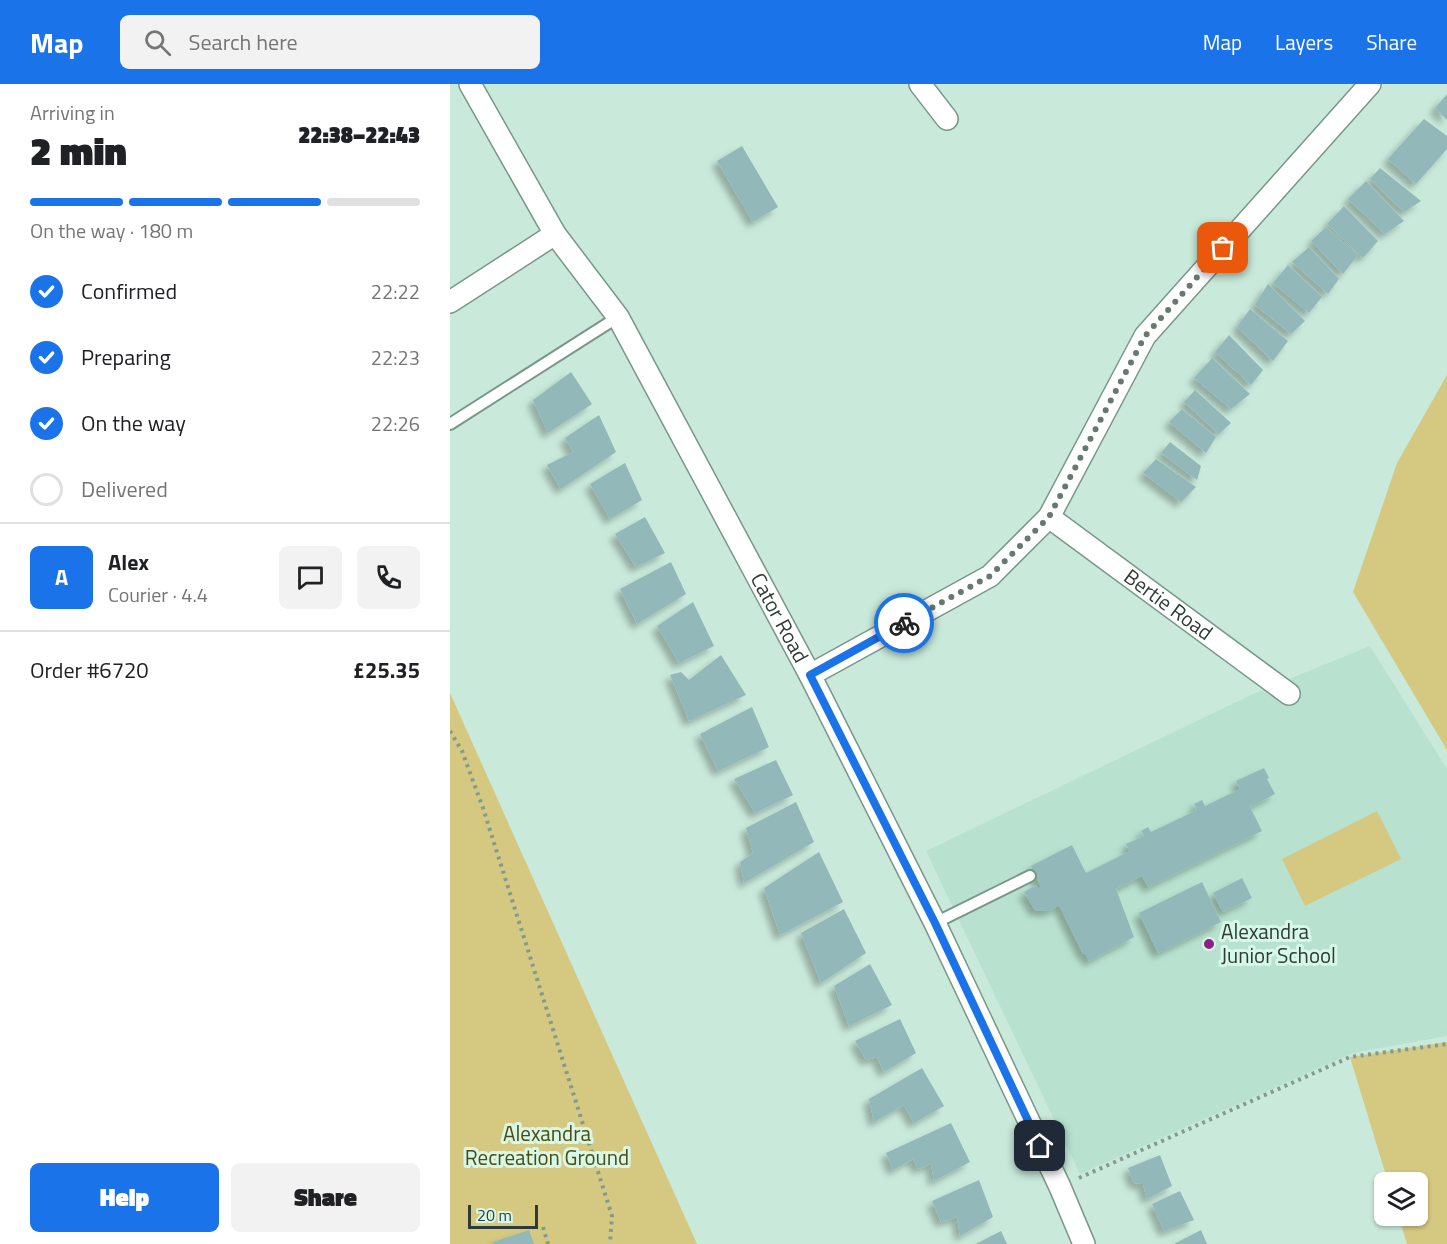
<!DOCTYPE html>
<meta charset="utf-8">
<style>
:root{--surface:#fff;--page:#f2f2f2;--text:#202124;--muted:#757577;--line:#e0e0e0;--accent:#1a73e8}
body{margin:0;font-family:"Titillium Web",sans-serif;background:var(--page);color:var(--text);height:100vh;display:flex;flex-direction:column;font-size:22px;white-space:nowrap}
*{box-sizing:border-box;margin:0}
p{font-size:20px;color:var(--muted)}
.icon{flex:none;width:33px;height:33px;fill:none;stroke:currentColor;stroke-width:2;stroke-linecap:round;stroke-linejoin:round}
.map{position:relative;flex:1;overflow:hidden}
.side{display:flex;flex-direction:column;background:var(--surface);width:450px}
.side>*{flex:none}
.buttons{position:absolute;left:924px;top:1088px;display:grid;gap:12px}
.buttons a{display:grid;place-items:center;width:54px;height:54px;border-radius:9px;background:var(--surface);box-shadow:0 2px 4px #0004;font-size:30px}
.scale{position:absolute;left:18px;bottom:15px;width:70px;box-sizing:border-box;padding-left:6px;border:3px solid #2f3c36;border-top:0;font-size:16px;line-height:21px;white-space:nowrap;color:#2f3c36;-webkit-text-stroke:4px #d6f8e8;paint-order:stroke}
.pin{position:absolute;display:grid;place-items:center;width:51px;height:51px;color:#fff;margin:-26px;border-radius:12px;box-shadow:0 3px 9px #0006}
.courier{position:absolute;display:grid;place-items:center;width:60px;height:60px;margin:-30px;border:4px solid #1a73e8;border-radius:50%;background:#fff;color:#222;box-shadow:0 2px 8px #0007}
.headline em{font-style:normal;font-weight:800}
.headline div{display:flex;flex-direction:column-reverse}
.headline{display:flex;align-items:center;justify-content:space-between;height:102px;padding:0 30px}
h1{font-size:39px;font-weight:800;line-height:45px}
.bar{display:grid;grid-template-columns:repeat(4,1fr);gap:9px 6px;align-content:center;height:72px;padding:0 30px}
.bar i{height:8px;border-radius:4px;background:var(--line)}
.bar .on{background:var(--accent)}
.bar p{grid-column:span 4}
.line{display:flex;align-items:center;gap:15px;padding:0 30px;border-top:2px solid var(--line)}
.line div{flex:1}
.round{display:grid;place-items:center;flex:none;width:63px;height:63px;border-radius:9px;background:var(--page)}
ol{padding:0 30px;list-style:none}
li{display:flex;align-items:center;gap:18px;height:66px}
li p{margin-inline-start:auto}
li .icon{padding:6px;border-radius:50%;background:var(--accent);color:#fff;stroke-width:4}
li:last-child{color:var(--muted)}
li i{width:33px;height:33px;border:3px solid var(--line);border-radius:50%}
.cta{display:flex;gap:12px;margin-top:auto;padding:12px 30px}
.cta a{flex:1;height:69px;border-radius:9px;background:var(--accent);color:#fff;font-size:24px;font-weight:800;line-height:69px;text-align:center}
.cta a+a{background:var(--page);color:var(--text)}
header{display:flex;align-items:center;gap:36px;box-sizing:border-box;height:84px;padding:0 30px;background:var(--accent);color:#fff}
header strong{font-size:28px}
nav{display:flex;gap:33px;margin-inline-start:auto;font-size:21px}
.search{width:420px;height:54px;background:var(--page);display:flex;align-items:center;gap:15px;box-sizing:border-box;padding:0 21px;border-radius:9px;color:var(--muted);font-size:22px}
main{display:flex;flex:1;min-height:0}
.map>svg:first-child{display:block}
.built{fill:#b8e2cf}
.green{fill:#d5c881}
.building{fill:#92b8b9;filter:url(#shadow)}
.lines{fill:none;stroke-linecap:round;stroke-linejoin:round}
.lane-casing{stroke:#799789;stroke-width:14}
.street-casing{stroke:#799789;stroke-width:24}
.path{stroke:#839a8f;stroke-width:4;stroke-dasharray:3 4.5;stroke-linecap:butt}
.lane{stroke:#fff;stroke-width:10}
.street{stroke:#fff;stroke-width:21}
.done{stroke:#657970;stroke-width:6;stroke-dasharray:0 10.8}
.route{stroke:#1a73e8;stroke-width:8}
.poi-dot{fill:#8c2186;stroke:#d6f8e8;stroke-width:2}
.labels{text-anchor:middle;stroke-width:6;stroke-linejoin:round;paint-order:stroke}
.street-label{font-size:21px;fill:#2f3c36;stroke:#d6f8e8}
.poi-label{font-size:21px;fill:#2f3c36;stroke:#d6f8e8;text-anchor:start}
.park-label{font-size:21px;fill:#53490e;stroke:#d6f8e8}
</style>
<header>
<strong>Map</strong>
<div class="search"><svg class="icon" aria-label="search" viewBox="0 0 24 24"><circle cx="10" cy="10" r="6"/><path d="M15 15l6 6"/></svg>Search here</div>
<nav><a>Map</a><a>Layers</a><a>Share</a></nav>
</header>
<main>
<section class="side">
<div class="headline"><div><h1>2 min</h1><p>Arriving in</p></div><em>22:38–22:43</em></div>
<div class="bar"><i class="on"></i><i class="on"></i><i class="on"></i><i></i><p>On the way · 180 m</p></div>
<ol>
<li><svg class="icon" aria-label="check" viewBox="0 0 24 24"><path d="M5 12l5 5 9-10"/></svg>Confirmed<p>22:22</p></li>
<li><svg class="icon" aria-label="check" viewBox="0 0 24 24"><path d="M5 12l5 5 9-10"/></svg>Preparing<p>22:23</p></li>
<li><svg class="icon" aria-label="check" viewBox="0 0 24 24"><path d="M5 12l5 5 9-10"/></svg>On the way<p>22:26</p></li>
<li><i></i>Delivered</li>
</ol>
<div class="line" style="height:108px"><b class="round" style="background:var(--accent);color:#fff">A</b><div><b>Alex</b><p>Courier · 4.4</p></div><a class="round"><svg class="icon" aria-label="chat" viewBox="0 0 24 24"><path d="M4 5h16v11H9l-5 4z"/></svg></a><a class="round"><svg class="icon" aria-label="phone" viewBox="0 0 24 24"><path d="M5 4h4l2 5-3 2q2 4 5 5l2-3 5 2v4C11 20 4 13 5 4z"/></svg></a></div>
<div class="line" style="height:78px"><div>Order #6720</div><b>£25.35</b></div>
<div class="cta"><a>Help</a><a>Share</a></div>
</section>
<div class="map">
<svg width="997" height="1160" viewBox="0 0 997 1160">
<defs>
<filter id="shadow"><feDropShadow dx="-5.5" dy="5.5" stdDeviation="3" flood-color="#0004"/></filter>
</defs>
<rect width="100%" height="100%" fill="#c9eadb"/>
<path class="built" d="M920,562L997,685V952L903,969L630,1090L476,767L805,609Z"/>
<path class="green" d="M997,291V666L903,508L947,379Z
M0,609L247,1160H0Z
M927,727L951,775L855,822L832,775Z
M997,958V1160H957L948,1131H968V1098H938L900,973Z"/>
<path class="building" d="M997,10V36L985,24Z
M974,35L997,52V65L966,100L938,75Z
M292,62L328,123L303,138L267,77Z
M930,84L971,117L954,128L920,95Z
M916,97L954,137L935,150L898,115Z
M894,122L928,157L913,174L877,140Z
M876,143L908,171L893,190L861,157Z
M859,163L889,195L878,210L842,178Z
M838,181L872,213L859,229L823,199Z
M818,200L855,237L841,250L805,221Z
M800,225L838,257L823,277L787,243Z
M779,251L813,286L801,301L765,268Z
M762,274L800,310L781,325L744,294Z
M121,288L142,320L98,349L83,316Z
M745,306L781,339L769,350L734,318Z
M732,325L766,353L756,369L719,338Z
M149,331L166,368L111,405L97,381L123,368L115,354Z
M720,358L751,382L747,396L711,369Z
M706,375L746,403L731,418L693,389Z
M175,379L192,416L160,435L140,400Z
M195,433L215,469L186,483L165,450Z
M221,478L236,510L187,540L170,505Z
M243,518L264,562L229,579L207,542Z
M271,571L296,611L239,637L220,591L231,588L239,596Z
M302,623L319,663L268,687L250,650Z
M326,676L343,711L305,729L284,695Z
M814,684L819,694L817,695L825,710L800,723L812,747L698,803L692,792L666,805L684,853L639,877L635,869L633,870L609,821L600,827L585,826L574,808L586,801L588,805L591,803L581,782L622,761L636,789L680,767L676,760L694,752L691,747L698,743L701,748L747,726L744,720L752,716L755,722L790,705L786,697Z
M346,718L364,758L294,799L290,778L303,769L296,744Z
M369,768L393,818L330,851L314,804Z
M792,794L802,814L773,828L763,809Z
M752,798L771,838L708,869L689,829Z
M394,825L416,869L371,899L351,849Z
M420,880L442,921L399,942L384,902Z
M450,935L466,969L434,988L427,973L416,976L405,957Z
M472,984L494,1022L464,1039L454,1021L424,1038L419,1015Z
M501,1039L520,1078L484,1097L481,1080L468,1085L463,1075L443,1086L436,1069Z
M710,1071L722,1102L697,1115L693,1100L684,1099L678,1084Z
M529,1096L543,1133L510,1152L507,1133L491,1138L482,1117Z
M730,1107L744,1136L714,1147L702,1120Z
M79,1146L84,1160H44L43,1158Z
M751,1146L757,1160H724Z
M551,1147L557,1160H526Z"/>
<g class="lines">
<defs>
<path id="lane" d="M0,340L168,233
M485,839L580,792"/>
<g id="street">
<path id="s1" d="M20,0L105,150L168,233L360,591L485,839L610,1103L634,1160"/>
<path d="M470,0L497,35"/>
<path d="M0,218L105,150"/>
<path id="s2" d="M599,433L839,610"/>
<path d="M360,591L540,492L599,433L695,252L920,0"/>
</g>
</defs>
<use href="#lane" class="lane-casing"/>
<use href="#street" class="street-casing"/>
<path class="path" d="M0,647L12,667L33,724L162,1132L160,1160
M629,1094L900,973L997,960
M93,1143L98,1160"/>
<use href="#lane" class="lane"/>
<use href="#street" class="street"/>
</g>
<g class="lines">
<path class="done" d="M454,539L540,492L599,433L695,252L773,164"/>
<path class="route" d="M454,539L360,591L485,839L590,1062"/>
</g>
<circle class="poi-dot" cx="759" cy="860" r="6"/>
<g class="labels">
<g class="street-label">
<text dy="7" stroke="none"><textPath href="#s2" startOffset="148">Bertie Road</textPath></text>
<text dy="7" stroke="none"><textPath href="#s1" startOffset="618">Cator Road</textPath></text>
</g>
<g class="poi-label">
<text x="771" y="855">Alexandra<tspan x="771" dy="24">Junior School</tspan></text>
</g>
<g class="park-label">
<text x="97" y="1057">Alexandra<tspan x="97" dy="24">Recreation Ground</tspan></text>
</g>
</g>
</svg>
<div class="buttons">
<a><svg class="icon" aria-label="layers" viewBox="0 0 24 24"><path d="M12 4l9 5-9 5-9-5zM3 14l9 5 9-5"/></svg></a>
</div>
<div class="scale">20 m</div>
<div class="pin" style="left:773px;top:164px;background:#ea580c"><svg class="icon" aria-label="bag" viewBox="0 0 24 24"><path d="M5 8h14l-1 12H6zM9 8a3 3 0 0 1 6 0"/></svg></div>
<div class="pin" style="left:590px;top:1062px;background:#1f2937"><svg class="icon" aria-label="home" viewBox="0 0 24 24"><path d="M3 11l9-7 9 7M6 9v11h12V9"/></svg></div>
<div class="courier" style="left:454px;top:539px"><svg class="icon" aria-label="bike" viewBox="0 0 24 24"><circle cx="6" cy="16" r="4"/><circle cx="18" cy="16" r="4"/><path d="M6 16l4-8h5l3 8M10 8l3 8H6M13 5h3"/></svg></div>
</div>
</main>
